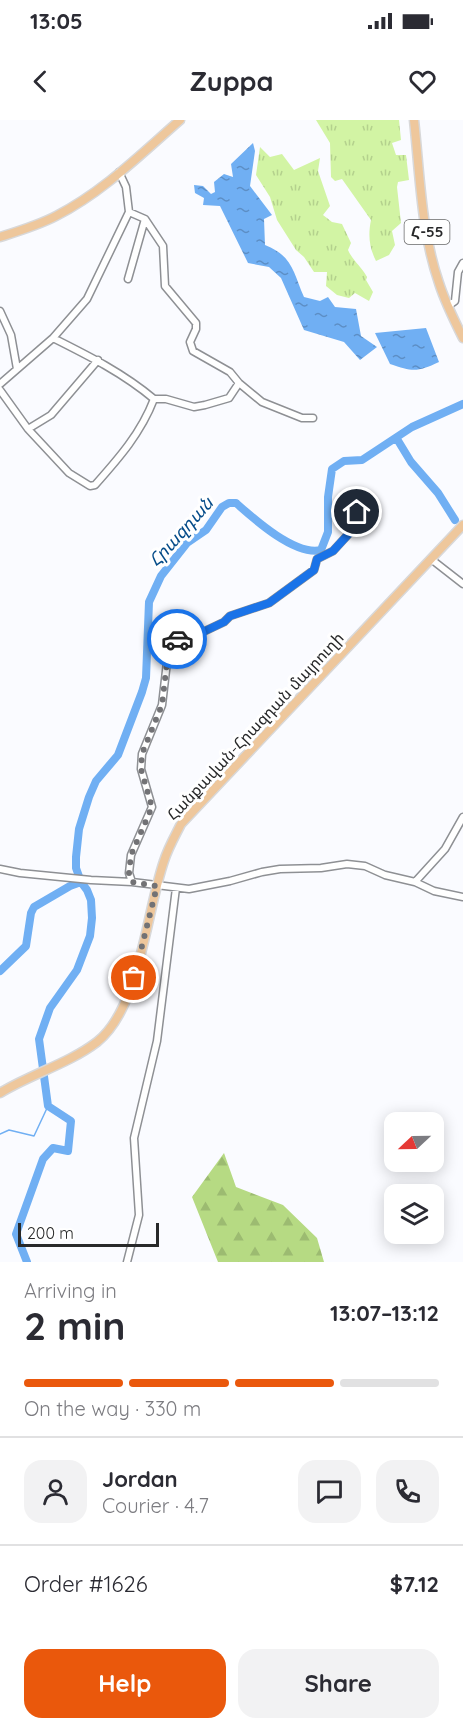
<!DOCTYPE html>
<meta charset="utf-8">
<style>
:root{--surface:#fff;--page:#f2f2f3;--text:#2b2b33;--muted:#7c7c81;--line:#e1e1e2;--accent:#ea580c}
body{margin:0;font-family:Quicksand,"Noto Sans Armenian",sans-serif;background:var(--page);color:var(--text);height:100vh;display:flex;flex-direction:column;font-size:22px;white-space:nowrap}
*{box-sizing:border-box;margin:0}
p{font-size:20px;color:var(--muted)}
.icon{flex:none;width:33px;height:33px;fill:none;stroke:currentColor;stroke-width:2;stroke-linecap:round;stroke-linejoin:round}
.map{position:relative;height:1142px;overflow:hidden}
.panel{display:flex;flex-direction:column;background:var(--surface);flex:1}
.panel>*{flex:none}
.needle{width:39px;rotate:248deg}
.buttons{position:absolute;left:384px;top:992px;display:grid;gap:12px}
.buttons a{display:grid;place-items:center;width:60px;height:60px;border-radius:12px;background:var(--surface);box-shadow:0 3px 15px #0003;font-size:30px}
.scale{position:absolute;left:18px;bottom:15px;width:141px;box-sizing:border-box;padding-left:6px;border:3px solid #28292a;border-top:0;font-size:16px;line-height:21px;white-space:nowrap;color:#28292a;-webkit-text-stroke:4px #fff;paint-order:stroke}
.pin{position:absolute;display:grid;place-items:center;width:51px;height:51px;color:#fff;margin:-26px;border:3px solid #fff;border-radius:50%;box-shadow:0 2px 6px #0007}
.courier{position:absolute;display:grid;place-items:center;width:60px;height:60px;margin:-30px;border:4px solid #1a73e8;border-radius:50%;background:#fff;color:#222;box-shadow:0 2px 8px #0007}
.head em{font-style:normal;font-weight:700}
.head div{display:flex;flex-direction:column-reverse}
.head{display:flex;align-items:center;justify-content:space-between;height:102px;padding:0 24px}
h1{font-size:39px;font-weight:700;line-height:45px}
.bar{display:grid;grid-template-columns:repeat(4,1fr);gap:9px 6px;align-content:center;height:72px;padding:0 24px}
.bar i{height:8px;border-radius:4px;background:var(--line)}
.bar .active{background:var(--accent)}
.bar p{grid-column:span 4}
.line{display:flex;align-items:center;gap:15px;padding:0 24px;border-top:2px solid var(--line)}
.line div{flex:1}
.round{display:grid;place-items:center;flex:none;width:63px;height:63px;border-radius:18px;background:var(--page)}
.cta{display:flex;gap:12px;margin-top:auto;padding:12px 24px}
.cta a{flex:1;height:69px;border-radius:18px;background:var(--accent);color:#fff;font-size:24px;font-weight:700;line-height:69px;text-align:center}
.cta a+a{background:var(--page);color:var(--text)}
.status{display:flex;justify-content:space-between;align-items:center;height:42px;padding:0 30px;background:var(--surface);direction:ltr}
.status svg{height:16px;fill:currentColor}
header{display:flex;justify-content:space-between;align-items:center;height:78px;padding:0 24px;background:var(--surface);font-size:27px;font-weight:700}
.map>svg:first-child{display:block}
.grass{fill:url(#grass-tufts)}
.forest{fill:url(#forest-firs)}
.water{fill:url(#water-ripples)}
.lines{fill:none;stroke-linecap:round;stroke-linejoin:round}
.stream{stroke:#70aff3;stroke-width:1.5}
.river{stroke:#70aff3;stroke-width:8}
.minor-casing{stroke:#8e9094;stroke-width:9}
.major-casing{stroke:#d8d8d9;stroke-width:11}
.minor{stroke:#fff;stroke-width:6}
.major{stroke:#eec79c;stroke-width:8}
.done{stroke:#727275;stroke-width:6;stroke-dasharray:0 10.8}
.route{stroke:#1a73e8;stroke-width:8}
.labels{text-anchor:middle;stroke-width:6;stroke-linejoin:round;paint-order:stroke}
.shield{fill:#fff;stroke:#68696a;stroke-width:1.5}
.shield-label{font-size:15px;font-weight:bold;fill:#28292a}
.street-label{font-size:16px;fill:#28292a;stroke:#fff}
.water-label{font-size:18px;font-style:italic;fill:#054c89;stroke:#fff}
</style>
<div class="status"><b>13:05</b><svg viewBox="0 0 49 12"><path d="M0 12V9h3v3zM5 12V6h3v6zM10 12V3h3v9zM15 12V0h3v12zM26 1h20v11H26zM47 4h2v5h-2z"/></svg></div>
<header><svg class="icon" aria-label="back" viewBox="0 0 24 24"><path d="M15 5l-7 7 7 7"/></svg>Zuppa<svg class="icon" aria-label="heart" viewBox="0 0 24 24"><path d="M12 20l-8-8c-3-5 5-10 8-4 3-6 11-1 8 4z"/></svg></header>
<div class="map">
<svg width="463" height="1142" viewBox="0 0 463 1142">
<defs>
<pattern id="grass-tufts" width="24" height="20" patternUnits="userSpaceOnUse" patternTransform="scale(1.5)"><rect width="24" height="20" fill="#d2f4a4"/><path d="M3 7l-1-3M5 7V3M7 7l1-3M15 17l-1-3M17 17v-4M19 17l1-3" fill="none" stroke="#b4d18d"/></pattern>
<pattern id="forest-firs" width="22" height="20" patternUnits="userSpaceOnUse" patternTransform="scale(1.5)"><rect width="22" height="20" fill="#b6da83"/><path d="M5 1l3.5 6h-7zM16 11l3.5 6h-7z" fill="#9cbb71"/></pattern>
<pattern id="water-ripples" width="26" height="14" patternUnits="userSpaceOnUse" patternTransform="scale(1.5)"><rect width="26" height="14" fill="#70aff3"/><path d="M2 4q2-2 4 0t4 0M15 11q2-2 4 0t4 0" fill="none" stroke="#5c8ec5"/></pattern>
</defs>
<rect width="100%" height="100%" fill="#fafbff"/>
<path class="grass" d="M316,0H399L401,20L392,23L396,35H406L409,60L398,62L397,67L401,103L392,111L395,125L389,135L376,141C369,127 368,115 371,100L342,59L335,61L331,57L330,23Z
M260,27L270,37L282,34L294,50L320,38L318,51L330,86L323,95L332,102L342,104L351,123L348,130C353,141 361,146 367,157L366,160L373,172L369,181L355,173L349,178L337,175L326,166L327,152H314L304,137L296,130L277,100L270,77L256,55Z"/>
<path class="forest" d="M224,1033L236,1067L283,1085L317,1118L324,1142H218L192,1077Z"/>
<path class="water" d="M253,23L255,31L250,66L272,95L264,99L265,125C293,136 293,152 304,177L320,181L328,177L335,187L356,189L361,216L377,227L360,240L344,222L304,210L281,158L269,147L248,143L220,86L203,85L204,78L195,73L194,65L203,66L211,74L215,72L214,62L224,54L233,57L231,44Z
M426,208L439,242C418,252 413,252 390,244L375,213Z"/>
<g class="lines">
<path class="stream" d="M0,1014L9,1010L34,1016L48,986"/>
<path class="river" d="M397,319L411,342L438,373L455,400
M0,851L26,826L31,793L34,787L70,766L81,762
M27,1142L16,1114L43,1039L53,1028L68,1031L71,1001L48,986L39,919L50,888L77,850L90,816L92,798L91,780L87,770L81,762L76,748V737L79,709L89,677L96,661L118,635L142,572L146,558L149,482L161,456L187,423L206,410L222,387L229,383H236C254,399 295,436 321,430L328,412V377L332,349L344,341L362,340L412,307L463,284"/>
<defs>
<path id="minor" d="M129,92L145,99L163,126L165,166L196,203V209L190,222L193,231L230,252L239,263L262,282L302,298H313
M128,159L145,99
M448,186L455,181L458,152L463,143
M0,191L11,215L17,249
M53,218C89,236 123,253 154,279H166L194,287L205,285L229,278L239,263
M0,264L53,218L87,179L129,92L126,67L119,52
M0,270L28,309L69,353L90,366L95,365C119,338 141,313 154,279
M28,309L51,295L98,240
M431,439L463,464
M0,749L20,753L91,760L132,762L189,769L230,761L262,752L280,749L321,748L347,744L365,746L385,755L415,762L434,771L463,777
M132,762L129,753L131,735L152,687L141,649L142,634L162,585L169,525L182,515L205,511L224,502L230,496L269,483L314,450L317,439L333,431L355,407L357,392L369,382
M415,762L445,729L463,697
M127,1142L139,1095L134,1018L157,921L176,768"/>
<path id="major" d="M414,0C420,55 421,111 439,163C445,182 454,200 463,218
M0,117C19,111 39,105 56,96C103,72 141,34 180,0
M0,973C31,954 68,944 97,922C140,888 146,793 164,741C168,728 175,716 181,704L463,405"/>
</defs>
<use href="#minor" class="minor-casing"/>
<use href="#major" class="major-casing"/>
<use href="#minor" class="minor"/>
<use href="#major" class="major"/>
</g>
<g class="lines">
<path class="done" d="M134,858L157,766L132,762L129,753L131,735L152,687L141,649L142,634L162,585L169,525L177,519"/>
<path class="route" d="M177,519L182,515L205,511L224,502L230,496L269,483L314,450L317,439L333,431L355,407L357,392"/>
</g>
<g class="labels">
<rect class="shield" x="404.5" y="100" width="45" height="24" rx="4.5"/>
<g class="shield-label">
<text x="427" y="117">Հ-55</text>
</g>
<g class="street-label">
<text transform="translate(255 606) rotate(-47)" y="6">Հանքավան-Հրազդան մայրուղի</text>
</g>
<g class="water-label">
<text transform="translate(181 412) rotate(-48)" y="6">Հրազդան</text>
</g>
</g>
</svg>
<div class="buttons">
<a><svg class="needle" viewBox="-14 -14 28 28"><path d="M0-13l5 13h-10z" fill="#e53935"/><path d="M0 13l5-13h-10z" fill="#7c7c81"/></svg></a>
<a><svg class="icon" aria-label="layers" viewBox="0 0 24 24"><path d="M12 4l9 5-9 5-9-5zM3 14l9 5 9-5"/></svg></a>
</div>
<div class="scale">200 m</div>
<div class="pin" style="left:134px;top:858px;background:#ea580c"><svg class="icon" aria-label="bag" viewBox="0 0 24 24"><path d="M5 8h14l-1 12H6zM9 8a3 3 0 0 1 6 0"/></svg></div>
<div class="pin" style="left:357px;top:392px;background:#1f2937"><svg class="icon" aria-label="home" viewBox="0 0 24 24"><path d="M3 11l9-7 9 7M6 9v11h12V9"/></svg></div>
<div class="courier" style="left:177px;top:519px"><svg class="icon" aria-label="car" viewBox="0 0 24 24"><path d="M5 17H2v-5l4-1 3-4h7l3 4 3 1v5h-3M9 17h6M6 11h13"/><circle cx="7" cy="17" r="2"/><circle cx="17" cy="17" r="2"/></svg></div>
</div>
<section class="panel">
<div class="head"><div><h1>2 min</h1><p>Arriving in</p></div><em>13:07–13:12</em></div>
<div class="bar"><i class="active"></i><i class="active"></i><i class="active"></i><i></i><p>On the way · 330 m</p></div>
<div class="line" style="height:108px"><a class="round"><svg class="icon" aria-label="person" viewBox="0 0 24 24"><circle cx="12" cy="8" r="4"/><path d="M4 21q1-7 8-7t8 7"/></svg></a><div><b>Jordan</b><p>Courier · 4.7</p></div><a class="round"><svg class="icon" aria-label="chat" viewBox="0 0 24 24"><path d="M4 5h16v11H9l-5 4z"/></svg></a><a class="round"><svg class="icon" aria-label="phone" viewBox="0 0 24 24"><path d="M5 4h4l2 5-3 2q2 4 5 5l2-3 5 2v4C11 20 4 13 5 4z"/></svg></a></div>
<div class="line" style="height:78px"><div>Order #1626</div><b>$7.12</b></div>
<div class="cta"><a>Help</a><a>Share</a></div>
</section>
